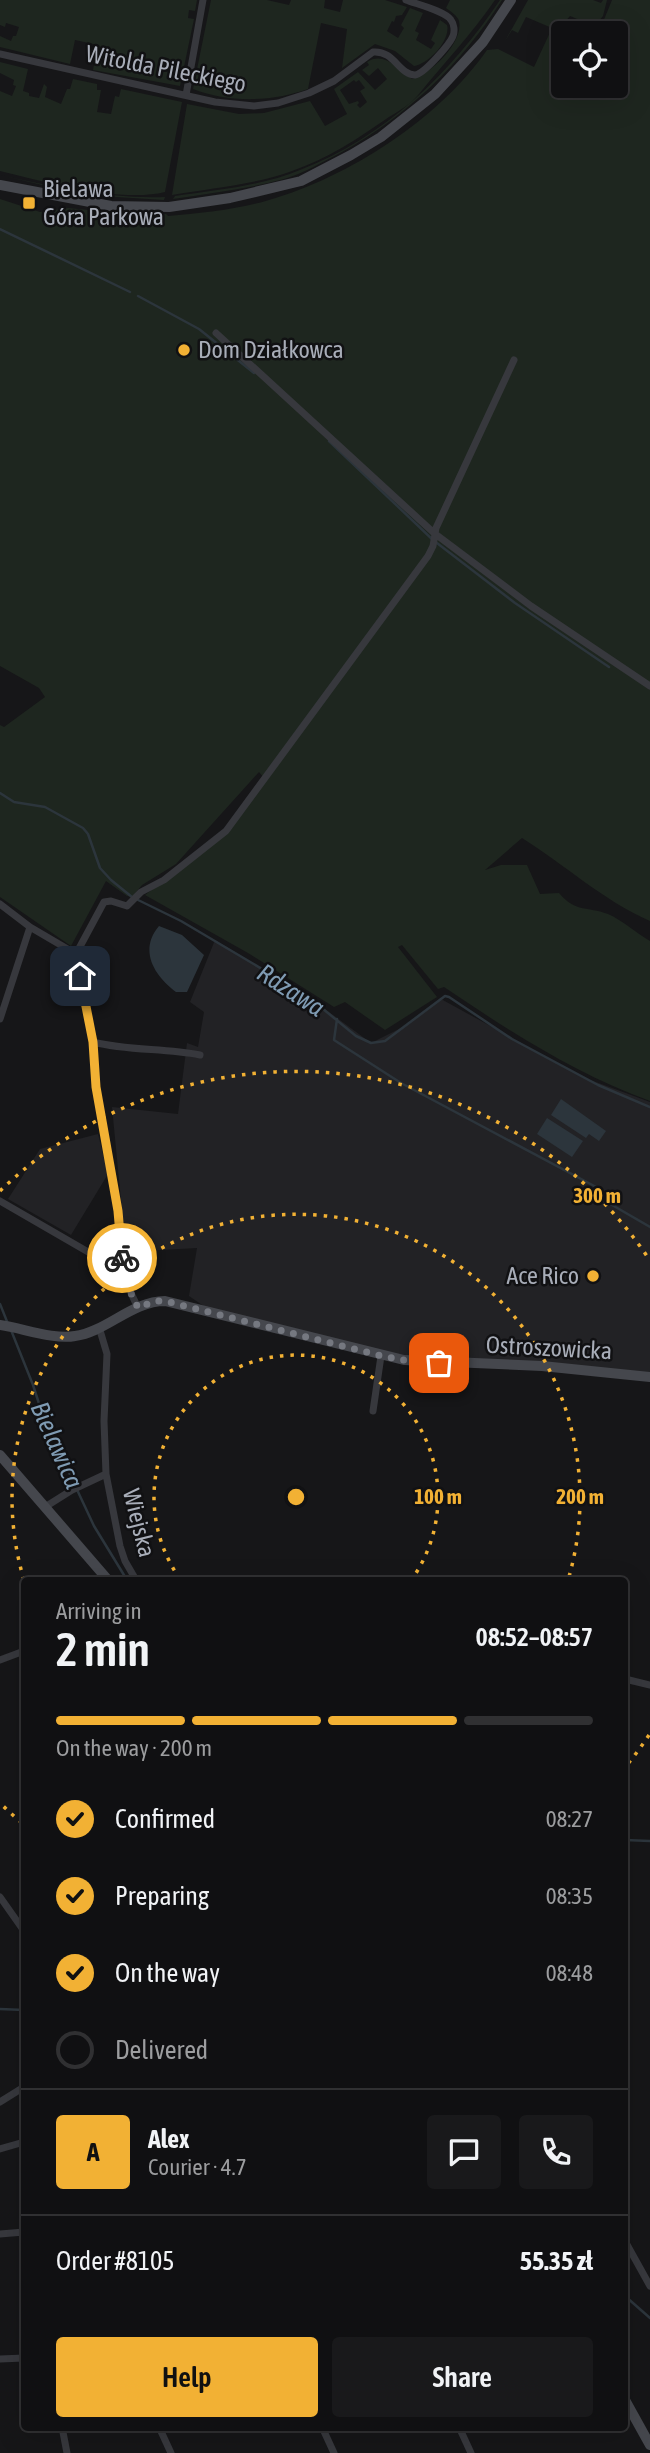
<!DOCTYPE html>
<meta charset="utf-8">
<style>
:root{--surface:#101012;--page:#19191b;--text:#f1f3f6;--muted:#9c9d9f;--line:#303032;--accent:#f2b134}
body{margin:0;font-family:"Asap Condensed",sans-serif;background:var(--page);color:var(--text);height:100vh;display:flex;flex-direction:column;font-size:26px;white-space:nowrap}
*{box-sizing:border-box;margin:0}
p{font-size:23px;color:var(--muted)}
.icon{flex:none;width:38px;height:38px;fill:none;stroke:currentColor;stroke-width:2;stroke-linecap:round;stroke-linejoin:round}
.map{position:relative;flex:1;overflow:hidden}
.details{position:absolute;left:21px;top:1577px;width:607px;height:854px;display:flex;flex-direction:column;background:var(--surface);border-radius:7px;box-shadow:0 7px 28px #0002,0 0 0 2px var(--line)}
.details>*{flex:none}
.fabs{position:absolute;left:551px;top:21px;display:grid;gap:14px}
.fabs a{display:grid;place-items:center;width:77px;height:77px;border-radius:7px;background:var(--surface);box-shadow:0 7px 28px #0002,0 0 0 2px var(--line);font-size:35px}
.pin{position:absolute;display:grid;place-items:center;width:60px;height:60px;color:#fff;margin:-30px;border-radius:14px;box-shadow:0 4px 10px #0006}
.courier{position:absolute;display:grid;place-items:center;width:70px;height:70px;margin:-35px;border:5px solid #f2b134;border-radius:50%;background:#fff;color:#222;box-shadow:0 2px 9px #0007}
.overview em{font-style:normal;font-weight:600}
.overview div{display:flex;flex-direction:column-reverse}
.overview{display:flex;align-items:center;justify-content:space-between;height:119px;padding:0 35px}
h1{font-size:46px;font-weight:600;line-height:52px}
.bar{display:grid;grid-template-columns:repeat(4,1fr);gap:10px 7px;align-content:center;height:84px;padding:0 35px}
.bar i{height:9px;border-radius:5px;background:var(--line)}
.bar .on{background:var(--accent)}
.bar p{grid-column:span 4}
.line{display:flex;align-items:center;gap:18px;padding:0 35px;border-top:2px solid var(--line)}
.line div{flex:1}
.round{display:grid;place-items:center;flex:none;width:74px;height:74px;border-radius:7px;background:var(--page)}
ol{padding:0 35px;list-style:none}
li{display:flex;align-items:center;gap:21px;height:77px}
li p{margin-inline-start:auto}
li .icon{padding:7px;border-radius:50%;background:var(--accent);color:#111;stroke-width:4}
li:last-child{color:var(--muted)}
li i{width:38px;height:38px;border:4px solid var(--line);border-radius:50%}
.action{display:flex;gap:14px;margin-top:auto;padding:14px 35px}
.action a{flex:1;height:80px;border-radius:7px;background:var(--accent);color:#111;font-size:28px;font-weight:600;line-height:80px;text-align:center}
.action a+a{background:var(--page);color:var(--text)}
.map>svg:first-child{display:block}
.built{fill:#222225}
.green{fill:#1e261f;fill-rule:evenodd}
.water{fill:#2c353c}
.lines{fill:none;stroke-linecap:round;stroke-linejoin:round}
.stream{stroke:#2c353c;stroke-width:2.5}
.street{stroke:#37383d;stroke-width:7}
.secondary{stroke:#45474d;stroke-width:10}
.done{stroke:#757880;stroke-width:7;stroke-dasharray:0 12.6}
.route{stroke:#f2b134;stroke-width:9}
.ring{fill:none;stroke:#f2b134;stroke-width:3.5;stroke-dasharray:3.5 7}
.poi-dot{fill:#f2b134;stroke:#111113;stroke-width:2.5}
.labels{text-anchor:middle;stroke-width:5;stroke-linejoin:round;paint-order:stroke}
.street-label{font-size:24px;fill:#a8adb8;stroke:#111113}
.poi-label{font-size:24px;fill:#a8adb8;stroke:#111113;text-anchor:start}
.water-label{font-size:26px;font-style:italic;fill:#7f9bb3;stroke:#111113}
.centre{fill:#f2b134;stroke:#111113;stroke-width:3.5}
.ring-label{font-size:21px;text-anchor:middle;font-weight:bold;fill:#f2b134;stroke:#111113;stroke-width:5;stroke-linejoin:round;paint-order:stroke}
</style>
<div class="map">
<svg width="650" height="2453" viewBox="0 0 650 2453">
<rect width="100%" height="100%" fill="#161618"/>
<path class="built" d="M215,940L306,995L371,1043L409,1024L441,999L585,1078L650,1102V1377L490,1364L421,1369L302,1334L214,1313L189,1296L197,1248L126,1252L112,1107L178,1114L187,1043L198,1047L204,1012L190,1002Z
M98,1134L108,1174L71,1235L8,1199L40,1149Z"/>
<path class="green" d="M0,0H197L195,11L189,10L188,18L194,19L180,86L93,70L98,45L75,40L70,64L0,47V36L11,41L13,36H16L19,27L6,23L5,27L0,25Z
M211,0H267L289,5L291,0H325L324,8L340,12L343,0H385L407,7L402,15L396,16L394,22L392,21L387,31L398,38L404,28L401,25L410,8L423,13L415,31L419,33L416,40L431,49L435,43L431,40L440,20L447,25C451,40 429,64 414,66L395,51L375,44L342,68L347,29L321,23L308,89C271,102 230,103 193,89Z
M450,0H495C472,34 443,64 419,94C412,103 399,111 389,117C359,138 327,159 292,171C254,185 211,188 172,195L187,104L239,114L264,113L310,101L325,126L347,114L334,89L358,72L375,90L387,79L378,68L369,76L362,70L369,65L367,62C384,51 398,69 412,79C431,74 464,42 459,21C458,16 449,10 446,8ZM354,80L356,82L359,80L365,88L360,91L367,102L360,108L357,105L359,103L358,101L349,104L340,90Z
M500,0H502C461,64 408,115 342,152C323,162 304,173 284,179C248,189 210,193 173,199L175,196C217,190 261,186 300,170C384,138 451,73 500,0Z
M528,0H593L601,3L603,0H607L603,16L597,23H587L570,16L561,26L556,38L563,42L564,86H616V33H573L570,32L573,24L582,26V30H597L601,27L612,0H650V921C604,901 565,865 522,838L485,870L501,865H527L540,894L559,893C576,913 586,906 608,914C622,920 636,933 650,941V1101C576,1074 509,1031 444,987L438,989L402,945L398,947L437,997L385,1030L345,1002L334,1007L248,953L145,895L219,837L265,779L259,772L176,864L142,885L132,897L127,896L106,881L71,946L0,897V725L4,727L45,697L39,688L0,666V199L40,212L68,208L140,215L166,214L168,216C201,213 236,210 269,200C349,177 439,119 487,50L498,49L534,67L552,28L526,17L518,33L512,30L505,41Z
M0,62L28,69L23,91L29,93V96L39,98L44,84L47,87L45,97L61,104L67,89H70L73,79L97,84V90H101L97,112L111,114L115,96L119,97L121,89L182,102L165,192C121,203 45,182 0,171V91L12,96L16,86L13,85L14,80L0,73Z
M0,175C55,187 108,199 165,197L164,200L85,195Z"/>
<path class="water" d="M159,926L182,935L204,955L187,992H176C155,976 138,951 159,926Z
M561,1099L606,1131L599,1141L589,1134L586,1138L551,1115Z
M547,1118L583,1141L572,1157L537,1134Z"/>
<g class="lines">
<path class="stream" d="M0,229L130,292
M138,296L199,329L254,373
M329,441L433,540L515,603L609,667
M0,793L14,802L45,807L83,828L88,834L100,868L111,880L132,897L181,921L306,995L356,1036L371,1043L385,1041L445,996L449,997L512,1039L598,1085L650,1107
M337,1019L334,1040L401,1083L598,1188L600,1198L650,1227
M0,1304L8,1324
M11,1330L33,1385L44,1419L94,1526L127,1580
M625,1840L650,1841
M0,2009L24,2010
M625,2296L650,2318"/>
<path class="street" d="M0,54L215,102L254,106L278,103L309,93L334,81L373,52C394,50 399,75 415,75C424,74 450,44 453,36C455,31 454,24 451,20C445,11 416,4 406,0
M186,95L203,0
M216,333L434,533L531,606L650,686
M0,904L30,927L76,954
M0,1019L30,927
M93,1042C128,1051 164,1048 200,1055
M0,1201L102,1260L123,1276
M138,1308L123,1276L118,1211L96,1087L93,1042L76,954L104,902L111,901L127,906L141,892L164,880L226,831L428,556L433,546L436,528L514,360
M99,1327L107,1354L104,1421L106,1474L120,1546L125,1561L136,1580
M373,1411L381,1356
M45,1507L72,1490L106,1474
M0,1660L24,1651
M625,1679L650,1685
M0,1897L24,1931
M0,2102L24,2087
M0,2149L24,2142
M0,2234L24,2232
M625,2241L650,2286
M0,2359L24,2358
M62,2427L67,2453
M159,2427L171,2453
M322,2427L334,2453
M459,2427L471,2453"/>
<path class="secondary" d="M0,185L111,206L169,207L230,198L301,181L351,155L381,137L435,94L483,42L511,0
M0,1325C22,1328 54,1340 75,1336C106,1332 132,1301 165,1301L404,1360L542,1366L650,1377
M0,1455L108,1580
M625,2400L650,2445"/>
</g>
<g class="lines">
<path class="done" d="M122,1258L123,1276L138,1308L155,1301H165L382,1356L421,1363H439"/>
<path class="route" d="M80,976L93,1042L96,1087L118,1211L122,1258"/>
</g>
<g class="ring">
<path d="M180 1579A142 142 0 1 1 412 1579"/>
<path d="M24 1580A284 284 0 1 1 568 1580"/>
<path d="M649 1735A426 426 0 0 1 627 1765M22 1823A426 426 0 0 1 0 1803M0 1191A426 426 0 0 1 649 1259"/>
</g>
<g class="poi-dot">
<rect x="22" y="196" width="14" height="14" rx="3.5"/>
<circle cx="184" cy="350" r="7"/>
<circle cx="593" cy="1276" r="7"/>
</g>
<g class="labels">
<g class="street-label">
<text transform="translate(166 69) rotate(11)" y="8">Witolda Pileckiego</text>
<text transform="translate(549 1348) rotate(3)" y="8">Ostroszowicka</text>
<text transform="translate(139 1523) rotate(76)" y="8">Wiejska</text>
</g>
<g class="poi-label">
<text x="43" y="197">Bielawa<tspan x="43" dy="28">Góra Parkowa</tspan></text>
<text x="198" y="358">Dom Działkowca</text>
<text x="579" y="1284" text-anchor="end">Ace Rico</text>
</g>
<g class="water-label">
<text transform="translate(291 990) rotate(33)" y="9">Rdzawa</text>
<text transform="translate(57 1445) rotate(66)" y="9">Bielawica</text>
</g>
</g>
<circle cx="296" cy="1497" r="10" class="centre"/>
<g class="ring-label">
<text x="597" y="1203">300 m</text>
<text x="438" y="1504">100 m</text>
<text x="580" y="1504">200 m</text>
</g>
</svg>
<div class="fabs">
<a><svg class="icon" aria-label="locate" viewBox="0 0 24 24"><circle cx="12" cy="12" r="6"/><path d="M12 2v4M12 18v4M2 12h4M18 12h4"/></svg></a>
</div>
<div class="pin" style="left:439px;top:1363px;background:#ea580c"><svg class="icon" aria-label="bag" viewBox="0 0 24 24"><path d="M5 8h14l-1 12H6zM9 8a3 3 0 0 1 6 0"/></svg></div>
<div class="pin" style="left:80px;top:976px;background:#1f2937"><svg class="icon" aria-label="home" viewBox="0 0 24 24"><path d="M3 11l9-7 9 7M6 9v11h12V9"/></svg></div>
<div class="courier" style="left:122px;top:1258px"><svg class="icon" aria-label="bike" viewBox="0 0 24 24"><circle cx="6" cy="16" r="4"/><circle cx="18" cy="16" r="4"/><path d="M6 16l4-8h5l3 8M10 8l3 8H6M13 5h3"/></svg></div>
<section class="details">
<div class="overview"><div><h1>2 min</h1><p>Arriving in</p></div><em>08:52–08:57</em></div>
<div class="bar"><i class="on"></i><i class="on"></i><i class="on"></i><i></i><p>On the way · 200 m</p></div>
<ol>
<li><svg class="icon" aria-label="check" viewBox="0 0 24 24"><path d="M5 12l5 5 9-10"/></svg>Confirmed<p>08:27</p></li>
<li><svg class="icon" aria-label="check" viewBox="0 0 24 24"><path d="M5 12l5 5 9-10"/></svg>Preparing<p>08:35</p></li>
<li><svg class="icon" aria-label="check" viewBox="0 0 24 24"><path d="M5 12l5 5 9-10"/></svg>On the way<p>08:48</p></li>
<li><i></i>Delivered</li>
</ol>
<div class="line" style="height:126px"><b class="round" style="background:var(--accent);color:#111">A</b><div><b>Alex</b><p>Courier · 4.7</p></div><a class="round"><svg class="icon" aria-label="chat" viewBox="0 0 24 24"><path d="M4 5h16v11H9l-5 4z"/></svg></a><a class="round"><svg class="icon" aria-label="phone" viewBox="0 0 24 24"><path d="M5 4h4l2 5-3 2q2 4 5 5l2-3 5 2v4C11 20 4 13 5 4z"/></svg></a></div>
<div class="line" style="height:91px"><div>Order #8105</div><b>55.35 zł</b></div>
<div class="action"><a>Help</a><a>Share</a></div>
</section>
</div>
